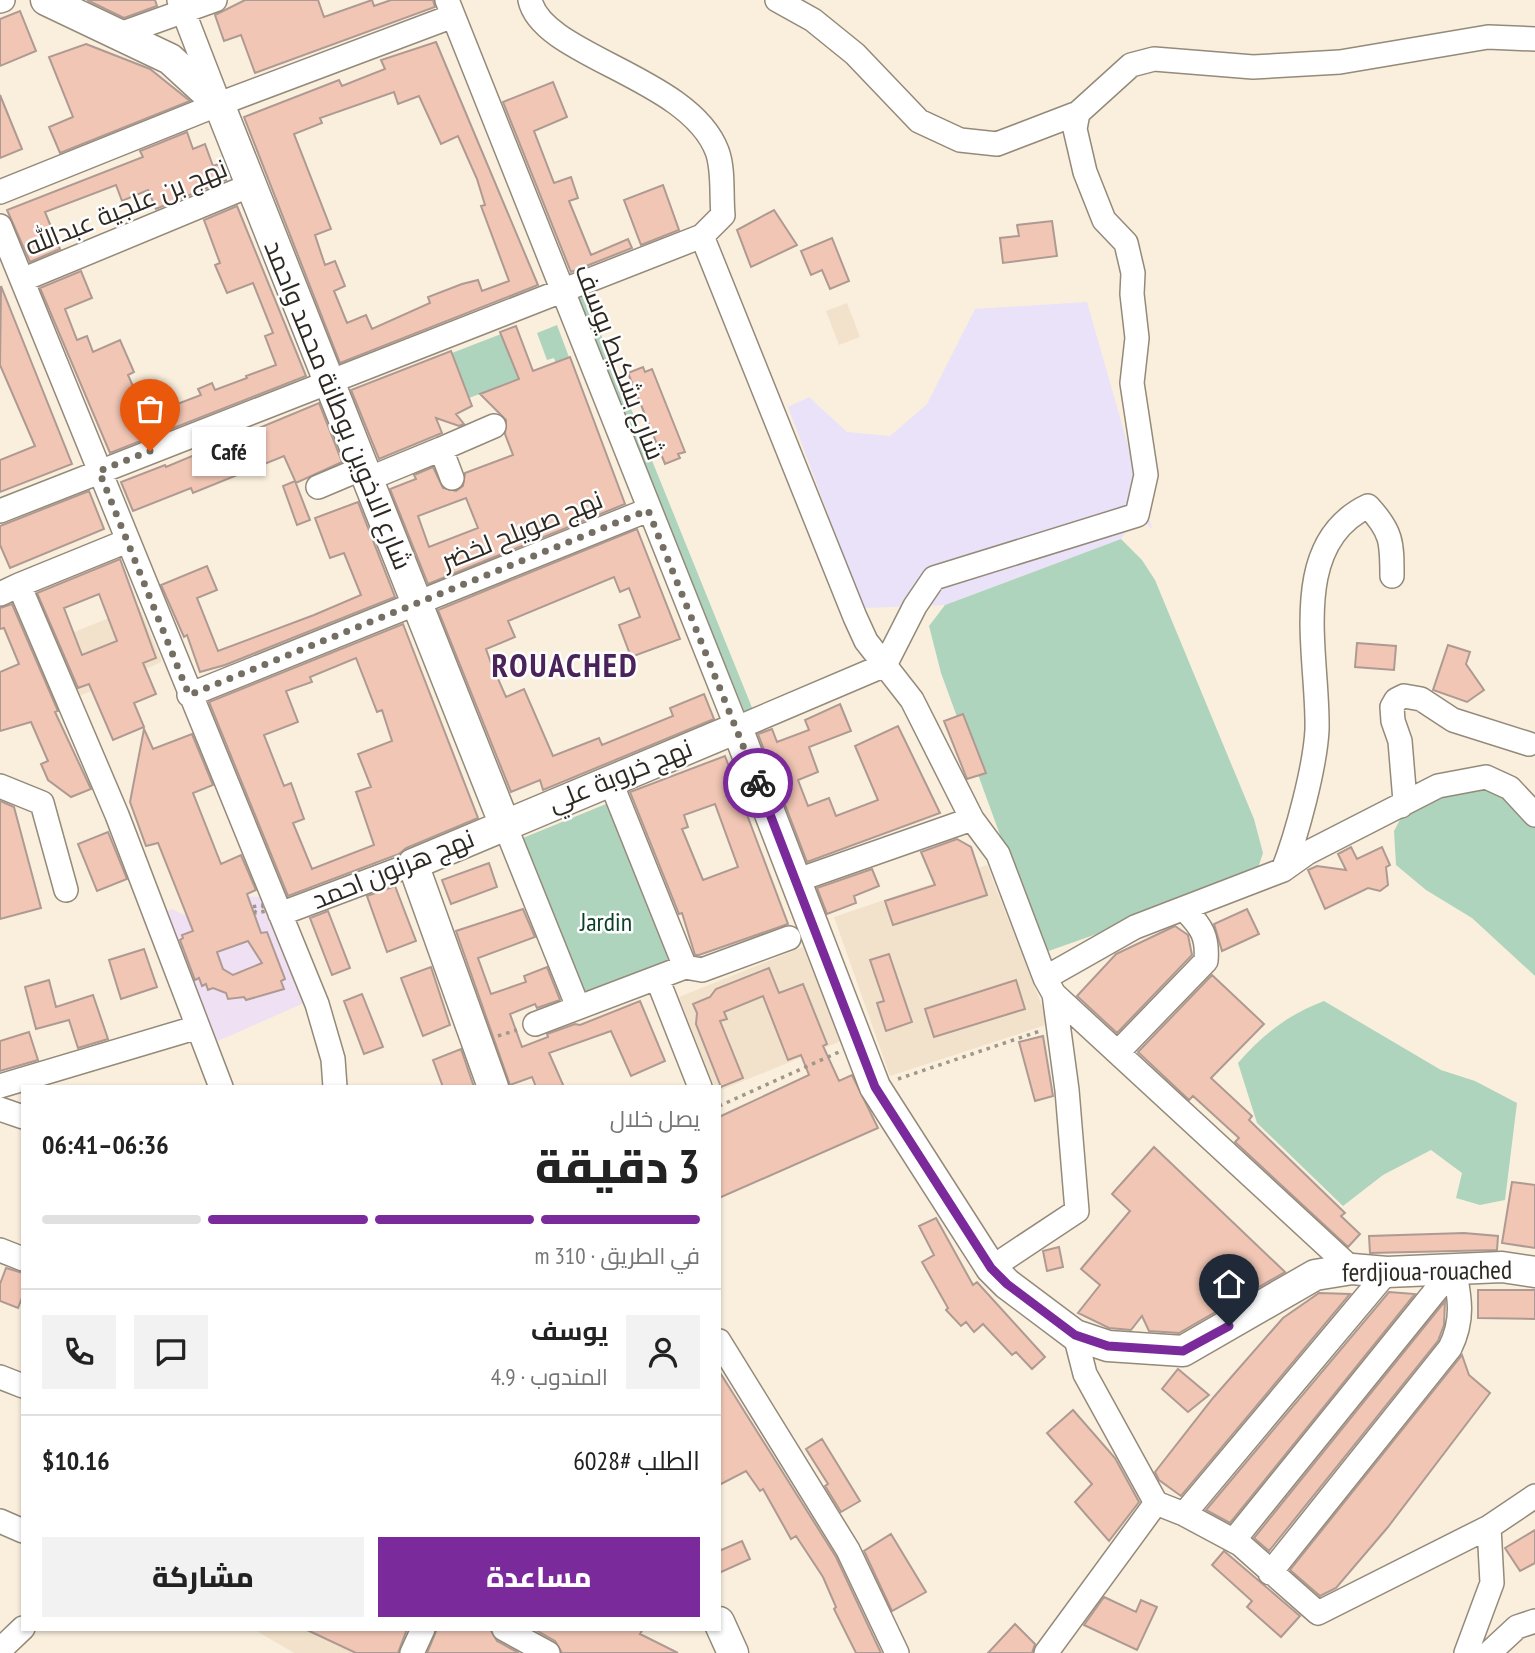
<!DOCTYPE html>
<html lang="ar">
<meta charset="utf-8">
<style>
:root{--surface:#fff;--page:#f2f2f2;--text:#222;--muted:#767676;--line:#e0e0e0;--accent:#7b2a9b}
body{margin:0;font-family:"PT Sans Narrow",Cairo,sans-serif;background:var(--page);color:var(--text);direction:rtl;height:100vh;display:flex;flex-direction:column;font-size:26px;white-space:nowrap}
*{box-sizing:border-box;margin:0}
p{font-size:23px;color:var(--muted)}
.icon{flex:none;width:38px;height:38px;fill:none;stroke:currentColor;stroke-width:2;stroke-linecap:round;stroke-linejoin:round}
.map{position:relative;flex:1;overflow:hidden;direction:ltr}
.details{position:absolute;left:21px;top:1085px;width:700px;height:546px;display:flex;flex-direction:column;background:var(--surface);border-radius:0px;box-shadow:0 2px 5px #0004;direction:rtl}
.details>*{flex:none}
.pin{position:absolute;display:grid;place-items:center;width:60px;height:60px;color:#fff;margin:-72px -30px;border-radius:50% 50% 50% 0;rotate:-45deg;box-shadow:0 0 7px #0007}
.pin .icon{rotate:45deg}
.courier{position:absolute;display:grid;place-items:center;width:70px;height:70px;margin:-35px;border:5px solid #7b2a9b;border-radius:50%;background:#fff;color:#222;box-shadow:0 2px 9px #0007}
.bubble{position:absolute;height:49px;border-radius:0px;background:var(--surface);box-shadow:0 2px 5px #0004;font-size:23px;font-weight:800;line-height:49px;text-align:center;direction:rtl}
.summary em{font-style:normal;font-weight:800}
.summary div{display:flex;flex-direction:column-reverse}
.summary{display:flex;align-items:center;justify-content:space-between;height:119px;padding:0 21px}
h1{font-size:46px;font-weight:800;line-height:52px}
.bar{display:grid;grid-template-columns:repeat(4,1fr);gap:10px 7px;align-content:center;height:84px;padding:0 21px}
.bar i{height:9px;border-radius:5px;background:var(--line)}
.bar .active{background:var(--accent)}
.bar p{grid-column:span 4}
.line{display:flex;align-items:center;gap:18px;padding:0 21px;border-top:2px solid var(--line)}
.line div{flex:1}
.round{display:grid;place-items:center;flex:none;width:74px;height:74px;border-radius:0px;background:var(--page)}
.cta{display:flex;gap:14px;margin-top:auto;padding:14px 21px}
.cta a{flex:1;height:80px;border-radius:0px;background:var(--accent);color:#fff;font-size:28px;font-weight:800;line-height:80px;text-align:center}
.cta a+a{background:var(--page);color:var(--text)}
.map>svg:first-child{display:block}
.commercial{fill:#e9e2f8}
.built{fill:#f2e2cb}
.medical{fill:#f0e0f3}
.green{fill:#aed4bd}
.building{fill:#f1c6b4;stroke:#ae9a92;stroke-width:2;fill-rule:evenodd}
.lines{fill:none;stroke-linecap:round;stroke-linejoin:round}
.minor-casing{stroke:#948a7a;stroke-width:26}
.major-casing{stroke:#948a7a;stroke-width:33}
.path{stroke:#9f978a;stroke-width:3.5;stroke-dasharray:3.5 5;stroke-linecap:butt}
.minor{stroke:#fff;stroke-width:23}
.major{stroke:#fff;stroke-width:30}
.done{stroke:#756e63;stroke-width:7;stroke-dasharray:0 12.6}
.route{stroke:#7b2a9b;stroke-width:9}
.labels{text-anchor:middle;stroke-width:5;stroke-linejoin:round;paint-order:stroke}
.street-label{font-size:26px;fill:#2d2922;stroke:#fefefe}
.park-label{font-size:26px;fill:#0b3f27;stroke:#fefefe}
.district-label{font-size:33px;font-weight:bold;letter-spacing:2px;fill:#492359;stroke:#fefefe}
</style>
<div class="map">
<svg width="1535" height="1653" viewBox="0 0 1535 1653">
<rect width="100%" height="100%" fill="#faefdd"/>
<path class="commercial" d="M1087,302L1152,529L1137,515L1121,539L945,605L863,608L788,407L809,397L847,432L890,436L927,404L975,309Z"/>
<path class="built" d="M847,303L860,337L839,345L826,311Z
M139,606L162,662L77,697L49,642Z
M987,865L1049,1024L890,1076L834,917Z
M803,947L841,1041L719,1091V1087H714L679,997Z
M253,1629H405L393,1653H294Z"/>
<path class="medical" d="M236,896L259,897L264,904L306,1002L209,1045L160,914L172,909L184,915Z"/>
<path class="green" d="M585,295L753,710L745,713L577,299Z
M557,325L582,392L568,397L554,358L547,360L537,333Z
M501,334L519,379L469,398L452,353Z
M1121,539L1142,560L1155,580L1254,819L1263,853L1257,871L1201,897L1043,953L941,673L929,626L945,605Z
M1506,784L1535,815V976L1472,918L1426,890L1396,865L1394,831L1411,799Z
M611,802L676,962L584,1000L518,840Z
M1324,1001L1441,1070L1475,1081L1517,1103L1505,1200L1480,1205L1456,1198L1462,1173L1431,1150L1383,1175L1343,1206L1257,1123L1238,1063C1262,1035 1289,1014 1324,1001Z"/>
<path class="building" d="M87,0H155L157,6L124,18Z
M245,0H318L324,17L372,0L374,6L391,0H433L435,7L255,73L241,35L224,41L215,15Z
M20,11L36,51L0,66V19Z
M436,42L538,285L340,363L244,117L339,80L342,86L385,69L381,60ZM394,92L398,104L419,96L441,144L458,136L477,179L485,205L481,206L509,281L482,291L478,280L462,284L428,297L430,303L372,329L366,315L347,323L334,291L345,286L335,261L325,265L315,235L331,229L294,134L322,123L320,118Z
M86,44L150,69L190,101L60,153L49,127L73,117L49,57Z
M553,82L567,117L534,131L554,183L571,177L578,198L569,201L591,255L628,239L632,248L571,272L503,102Z
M0,95L22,149L0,158Z
M187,132L193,149L205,144L213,166L219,164L226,180L156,209L148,190L122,201L116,185L45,212L60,249L30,262L7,210L143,157L140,151Z
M663,185L679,230L641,245L624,200Z
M237,206L306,376L110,453L40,288L81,271L92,298L65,309L77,340L87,336L93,352L120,340L134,372L128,375L146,416L201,395L198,389L212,383L215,390L247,378L246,376L276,365L265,336L273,333L253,283L227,293L215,265L220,263L204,220Z
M774,210L797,245L751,267L737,230Z
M1052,221L1057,256L1003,263L1000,238L1019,236L1017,225Z
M832,238L849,281L830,289L822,270L811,275L801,251Z
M1,286L72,464L0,492V460L35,446L0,365Z
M516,326L533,371L570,357L625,504L428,584L390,489L416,479L414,475L433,467L443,488L456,491L463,486L465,473L513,455L505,434L506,420L480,394L519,379L500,332ZM466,498L478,528L429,547L418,516Z
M451,351L472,406L456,414L464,424L459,426L436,418L442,433L379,459L351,390Z
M643,367L645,372L652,369L685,452L678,454L680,458L665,464L628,373Z
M319,403L342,462L296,483L284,456L193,493L191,488L133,511L121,482L165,465L166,467Z
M295,481L310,520L297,525L283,486Z
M89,491L104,529L10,568L0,545V526Z
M358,502L395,597L225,665L200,672L187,635L184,637L161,585L207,566L217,590L197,598L218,651L314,615L361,595L344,553L330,558L315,518Z
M637,529L680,639L631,657L619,625L640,617L629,588L620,592L614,577L508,621L515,637L486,649L491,663L506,697L524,689L553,756L599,738L602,745L673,716L670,708L704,694L714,719L543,790L540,780L511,792L438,610Z
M120,559L156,658L143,663L156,694L134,703L144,727L113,740L89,684L78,688L37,593ZM99,594L117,641L82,655L64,608Z
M12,604L58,711L55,712L91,789L71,797L48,780L41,764L48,761L31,722L0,731V672L19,664L4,628L0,629V608Z
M403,624L478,818L406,848L399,854L288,896L209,702ZM356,658L377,712L382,710L392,741L358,754L371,787L356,792L374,845L312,869L293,823L304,819L291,783L284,786L264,735L298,722L286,691L312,682L310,677Z
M1357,643L1396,646L1394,670L1355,667Z
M1448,645L1470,652L1466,664L1484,690L1467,702L1433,690Z
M840,704L851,731L809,747L818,772L798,780L808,806L829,798L836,816L878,800L855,746L898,726L940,813L807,862L758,734L772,729L777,742L809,730L805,720Z
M963,714L986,773L967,779L944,721Z
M144,729L153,749L192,734L213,785L193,793L221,864L241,855L256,890L247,894L261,933L267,932L285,979L281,981L284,989L246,1000L244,997L228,999L226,993L213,988L208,990L206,984L202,986L199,978L195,980L180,940L183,938L182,935L193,931L158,843L146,846L130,802ZM248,941L262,963L233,975L223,969L217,952Z
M725,756L788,924L699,955H695L682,913L679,914L630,792ZM715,804L738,867L703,880L682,829L688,827L684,815Z
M0,801L14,807L41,908L0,919Z
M108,832L127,879L97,891L78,844Z
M957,839L971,847L987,895L893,925L885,901L935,885L921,852Z
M1351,847L1357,859L1382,847L1390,865L1386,867L1388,885L1380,891L1368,888L1325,909L1308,870L1317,866L1346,870L1338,854Z
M489,863L497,887L451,904L442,880Z
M872,869L879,886L854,896L856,903L827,914L817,888Z
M395,886L416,941L387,952L367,896Z
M523,909L535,937L478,958L491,994L526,982L524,976L547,967L560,1000L537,1008L535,1004L510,1014L522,1047L548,1037L547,1034L575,1024L580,1025L640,1001L665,1061L631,1076L611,1031L549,1053L564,1087H536L532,1077L510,1085L456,931Z
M1247,909L1259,934L1222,951L1214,924Z
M328,911L350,968L332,975L310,918Z
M1175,926L1188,935L1192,955L1117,1033L1077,996L1116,954Z
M144,949L157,987L121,999L109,960Z
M889,954L912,1022L886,1031L877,1003L884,1001L870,960Z
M431,967L450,1025L423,1036L401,978Z
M769,968L779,993L803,984L827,1044L823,1046L839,1081L852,1075L878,1128L719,1198V1117L809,1075L801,1055L788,1060L763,996L724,1012L727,1019L720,1021L743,1078L721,1087L696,1024L697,1013L693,1004L710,997L716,989Z
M1212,975L1264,1024L1211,1078L1252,1116L1249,1120L1345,1213L1341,1216L1360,1234L1348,1247L1235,1142L1239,1138L1193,1096L1189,1100L1138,1052Z
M49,980L56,1007L93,995L108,1039L78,1048L69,1020L36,1029L25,987Z
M1016,980L1025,1009L934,1037L925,1009Z
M362,994L383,1047L364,1054L344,1001Z
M29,1032L38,1060L0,1071V1041Z
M1043,1036L1053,1096L1035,1101L1019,1042Z
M461,1049L474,1087H443L433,1060Z
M1154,1147L1285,1272L1179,1333L1149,1331L1142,1316L1131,1330L1109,1328L1078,1313L1100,1285L1081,1269L1130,1211L1112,1194Z
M1512,1182L1535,1185V1248L1502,1243Z
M936,1218L973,1285L977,1282L1045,1357L1032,1369L1016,1352L1012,1355L983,1324L974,1332L966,1322L961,1326L946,1310L948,1308L922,1262L934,1255L919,1226Z
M1464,1233L1498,1236L1497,1250L1370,1253L1369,1236Z
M1059,1247L1063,1267L1047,1271L1043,1251Z
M6,1268L23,1273V1295L18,1308L0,1301V1284Z
M1478,1290H1535V1319L1478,1318Z
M1389,1292L1415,1294L1230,1523L1206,1510Z
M1319,1293L1350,1294L1181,1496L1159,1480L1155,1472L1213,1398L1283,1318Z
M1445,1301L1444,1325L1438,1341L1269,1551L1254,1538Z
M1462,1355L1469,1375L1490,1393L1388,1527L1336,1588L1320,1596L1290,1570Z
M1178,1369L1209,1395L1188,1412L1162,1389Z
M719,1371L836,1557L881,1653H856L834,1609L836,1607L823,1577L796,1536L791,1539L763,1489L760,1491L746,1471L719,1485Z
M1073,1410L1115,1458L1139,1502L1109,1541L1075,1502L1092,1484L1047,1433Z
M822,1439L860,1501L841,1512L825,1486L828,1484L806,1449Z
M1535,1530V1563L1520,1571L1505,1548Z
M891,1534L926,1592L892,1611L864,1551Z
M742,1541L750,1559L719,1573V1551Z
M1224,1551L1300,1616L1281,1637L1247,1607L1252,1601L1212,1565Z
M1104,1597L1136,1612L1141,1600L1157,1607L1137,1650L1084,1625Z
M1015,1624L1035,1644L1032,1653H988Z
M305,1629H407L398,1653H356Z
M437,1629H490L497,1641L519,1653H427Z
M534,1629H643L640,1634L678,1653H562L555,1641Z"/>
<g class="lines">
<defs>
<path id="minor" d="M179,0L218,101
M447,0L737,728L885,665L915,606L934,578L1137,515L1146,475L1132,383L1137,338L1132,294L1133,273L1126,243L1104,220L1085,172L1075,129L1078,113
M777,0L813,20L855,54L919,121L960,140L997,144L1078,113L1131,65L1154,59L1253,67L1340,62L1488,37L1535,39
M0,1L3,0
M120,34L215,0
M0,192L219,104L453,16
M0,226L317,1004L333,1059L335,1087
M702,236L855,617L866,641L912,700L972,819L998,854L1045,978L1054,994L1067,1090L1077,1211L991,1268
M22,280L251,185
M441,449L494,426
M368,479L441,449L452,478
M318,487L363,468
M0,511L702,236L723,215C721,196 724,169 717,151C689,77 542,56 530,0
M127,541L19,585L117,815L221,1087
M0,594L19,585
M189,695L648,510
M610,780L685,967
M0,786L42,803L66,890
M1401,806L1405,801L1400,741L1393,721L1392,707L1396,700L1404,696L1421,699L1453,720L1529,744
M504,823L578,1007
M1283,870C1297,835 1315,767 1317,730C1319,658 1286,545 1368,506C1392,532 1392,542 1392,576
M795,881L972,819
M280,914L413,864
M657,978L700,1087
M1045,978L1135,927L1283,870L1307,853L1438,786L1486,777L1510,788L1535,815
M1054,994L1352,1269
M535,1024L685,967L702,970L789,938
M1119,1051L1206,961C1208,937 1202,927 1185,910
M0,1086L198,1027
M0,1109L23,1117
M0,1250L23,1259
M1075,1335L1085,1374L1156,1503L1184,1514L1240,1544L1318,1613L1489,1527L1535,1496
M719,1341L848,1550L897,1653
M0,1377L23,1386
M1184,1514L1387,1272
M0,1521L23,1531
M1234,1540L1454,1268
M1270,1573L1450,1348C1464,1320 1460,1298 1454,1268
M504,1629L548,1653
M0,1650L23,1628
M412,1653L423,1629
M1046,1653L1156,1503
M1466,1653L1492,1583L1489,1527
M1489,1653L1517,1627L1535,1621"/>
<path id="major" d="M46,0L170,59L219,104L504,823
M493,1087L413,864L737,728L875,1087L991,1268L1007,1284L1075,1335L1108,1346L1183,1351L1315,1275L1352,1269L1387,1272L1502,1267L1535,1272
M719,1622L733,1653"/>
</defs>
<use href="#minor" class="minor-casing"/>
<use href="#major" class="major-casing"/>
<path class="path" d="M262,905L266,911L256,913L252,907Z
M498,1036L517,1030
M898,1079L1040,1031
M719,1106L839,1052"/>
<use href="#minor" class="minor"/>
<use href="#major" class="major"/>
</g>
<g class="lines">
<path class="done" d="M150,451L99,471L189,695L648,510L758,783"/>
<path class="route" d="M758,783L875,1087L991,1268L1007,1284L1075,1335L1108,1346L1183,1351L1229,1326"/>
</g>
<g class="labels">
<g class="street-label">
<text transform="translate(126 207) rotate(-22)" y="9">نهج بن علجية عبدالله</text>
<text transform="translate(620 362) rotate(69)" y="9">شارع بشكيط يوسف</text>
<text transform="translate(338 405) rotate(68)" y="9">شارع الاخوين بوطانة محمد واحمد</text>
<text transform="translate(522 530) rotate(-22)" y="9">نهج صويلح لخضر</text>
<text transform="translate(620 775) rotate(-22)" y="9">نهج خروبة علي</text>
<text transform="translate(393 869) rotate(-22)" y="9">نهج هرنون احمد</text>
<text transform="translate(1427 1271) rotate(-1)" y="9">ferdjioua-rouached</text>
</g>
<g class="park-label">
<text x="606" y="931">Jardin</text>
</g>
<g class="district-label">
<text x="565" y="677">ROUACHED</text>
</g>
</g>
</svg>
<div class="pin" style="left:150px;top:451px;background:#ea580c"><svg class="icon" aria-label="bag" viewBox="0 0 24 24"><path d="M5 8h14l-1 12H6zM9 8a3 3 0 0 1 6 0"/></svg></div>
<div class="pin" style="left:1229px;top:1326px;background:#1f2937"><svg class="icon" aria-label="home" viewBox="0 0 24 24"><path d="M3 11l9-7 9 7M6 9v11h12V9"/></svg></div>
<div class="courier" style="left:758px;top:783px"><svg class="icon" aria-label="bike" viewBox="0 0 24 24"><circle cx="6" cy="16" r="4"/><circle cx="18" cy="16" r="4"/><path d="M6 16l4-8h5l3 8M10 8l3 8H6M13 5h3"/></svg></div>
<div class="bubble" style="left:192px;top:427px;width:74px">Café</div>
<section class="details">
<div class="summary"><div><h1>3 دقيقة</h1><p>يصل خلال</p></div><em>06:36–06:41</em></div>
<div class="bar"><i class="active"></i><i class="active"></i><i class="active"></i><i></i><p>في الطريق · 310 m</p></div>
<div class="line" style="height:126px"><a class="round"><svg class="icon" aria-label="person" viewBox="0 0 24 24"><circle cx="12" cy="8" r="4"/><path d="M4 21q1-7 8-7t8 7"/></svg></a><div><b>يوسف</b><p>المندوب · 4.9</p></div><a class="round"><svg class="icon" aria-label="chat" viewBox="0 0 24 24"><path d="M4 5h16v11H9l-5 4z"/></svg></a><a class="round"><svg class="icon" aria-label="phone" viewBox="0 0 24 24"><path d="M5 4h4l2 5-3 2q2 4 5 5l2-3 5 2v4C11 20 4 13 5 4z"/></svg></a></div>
<div class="line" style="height:91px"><div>الطلب #6028</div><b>$10.16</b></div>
<div class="cta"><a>مساعدة</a><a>مشاركة</a></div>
</section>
</div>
